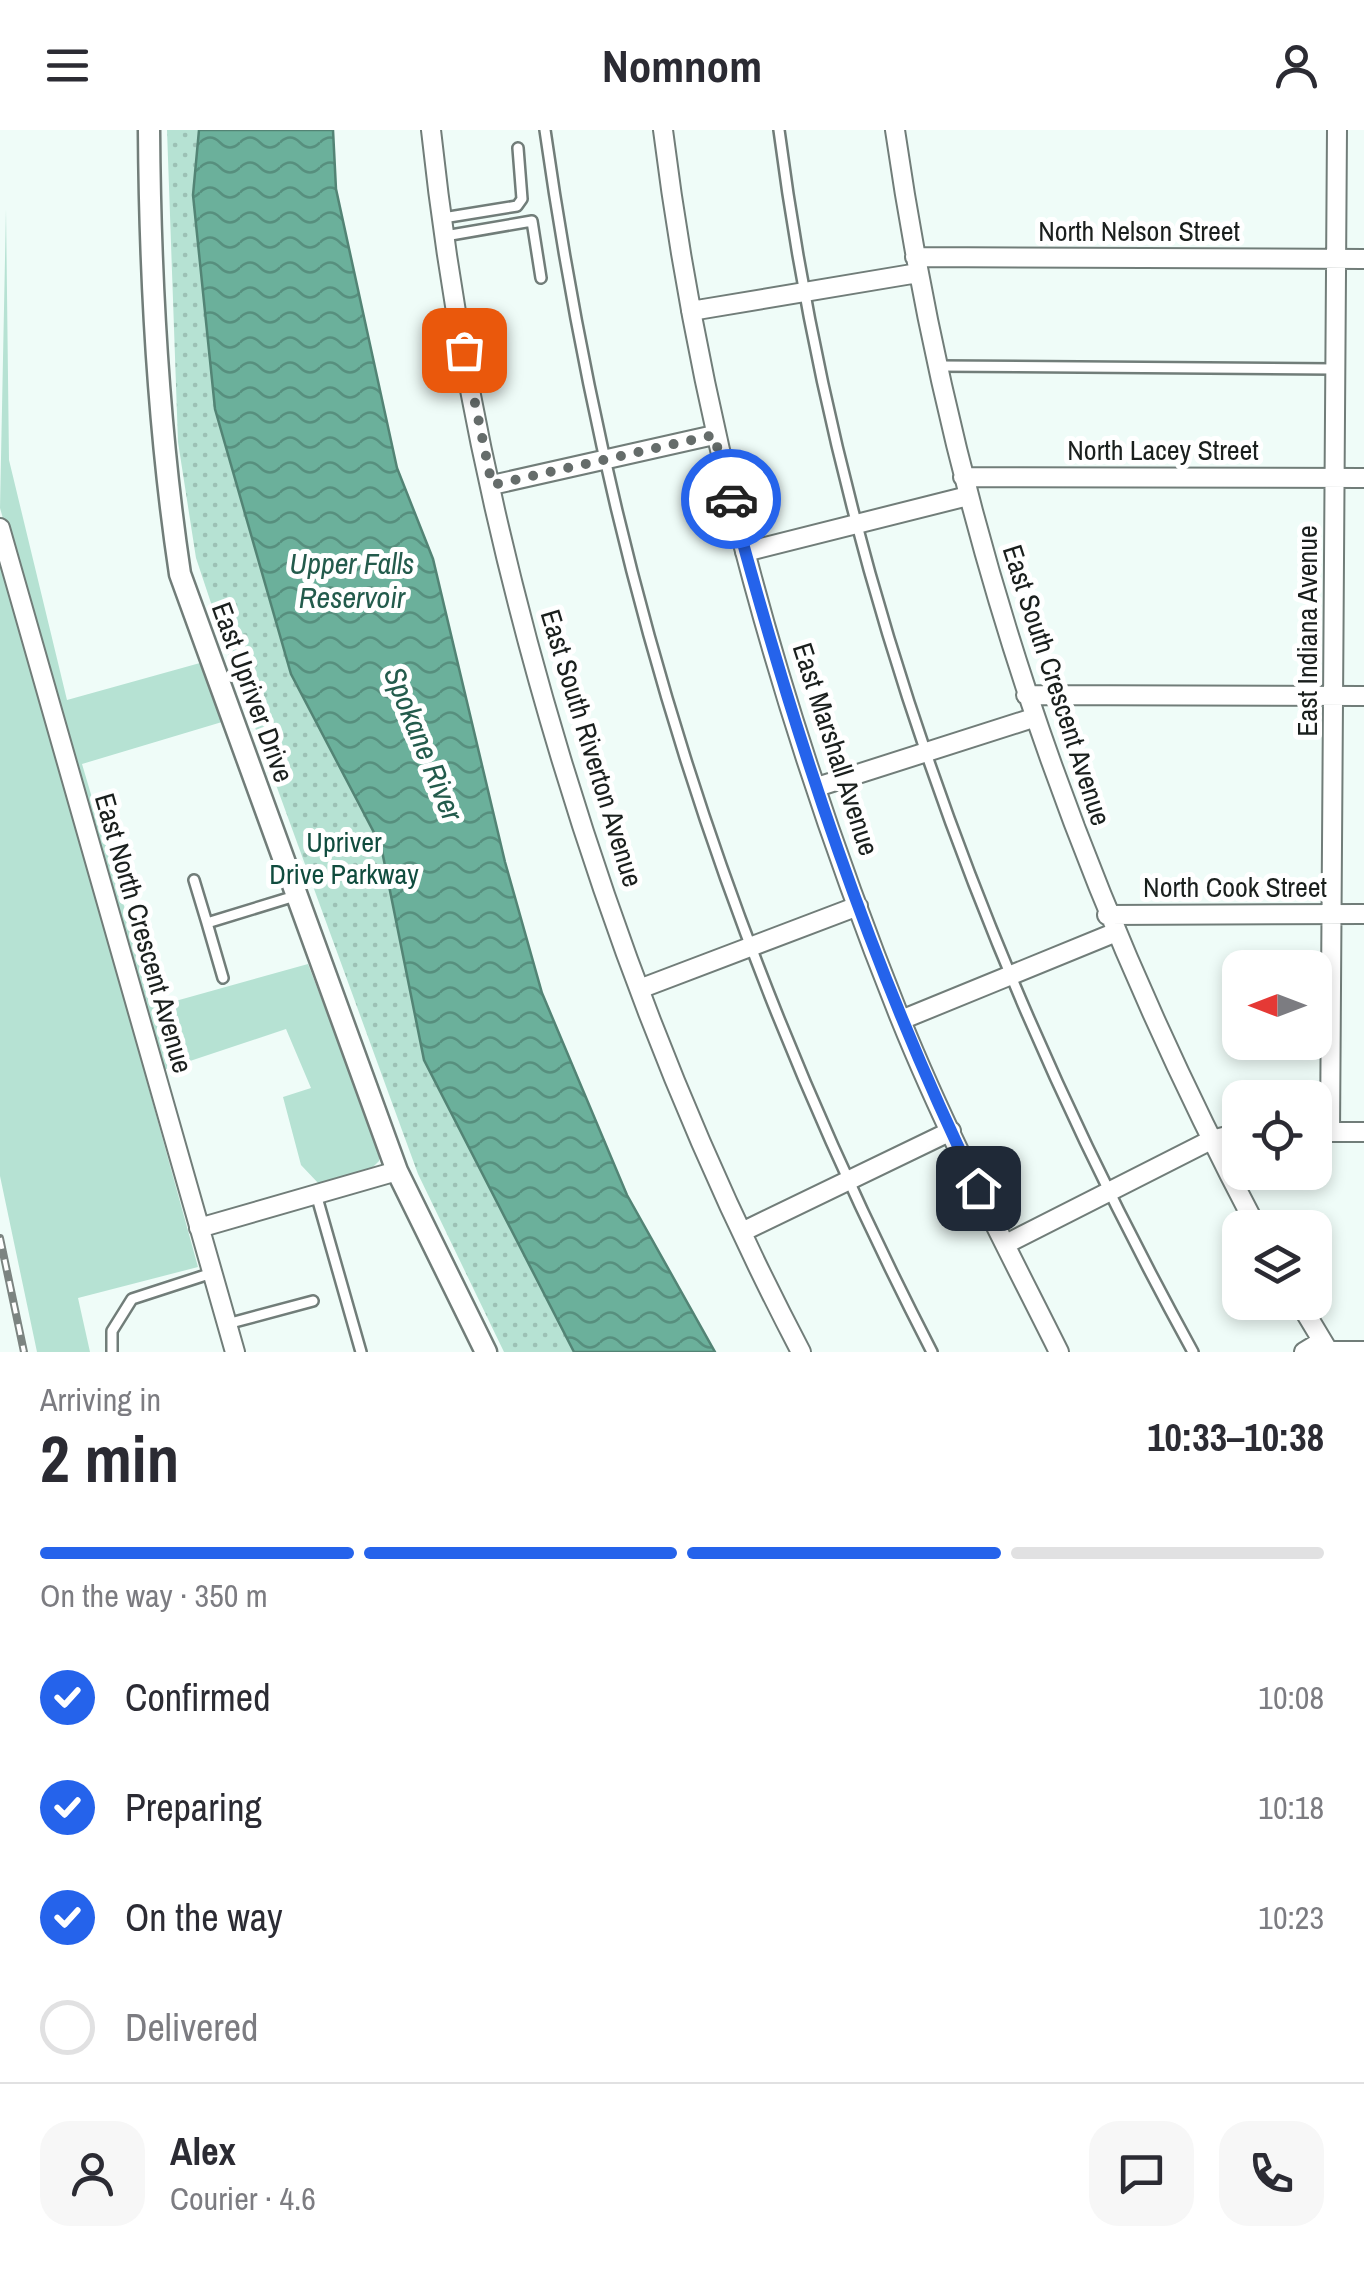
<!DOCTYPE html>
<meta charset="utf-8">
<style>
:root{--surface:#fff;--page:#f7f7f7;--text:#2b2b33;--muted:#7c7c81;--line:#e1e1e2;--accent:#2563eb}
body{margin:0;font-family:"Archivo Narrow",sans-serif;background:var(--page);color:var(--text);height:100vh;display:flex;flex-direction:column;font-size:38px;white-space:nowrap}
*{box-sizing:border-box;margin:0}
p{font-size:32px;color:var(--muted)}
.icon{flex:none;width:55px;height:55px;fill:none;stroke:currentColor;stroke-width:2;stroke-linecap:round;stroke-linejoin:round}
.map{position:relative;height:1222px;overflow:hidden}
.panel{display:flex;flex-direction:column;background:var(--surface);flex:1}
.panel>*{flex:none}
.needle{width:65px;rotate:270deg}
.tools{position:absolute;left:1222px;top:820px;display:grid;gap:20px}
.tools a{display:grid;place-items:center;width:110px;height:110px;border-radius:20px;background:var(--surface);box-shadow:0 5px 15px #0003;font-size:50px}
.pin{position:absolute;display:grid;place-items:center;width:85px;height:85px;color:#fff;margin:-42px;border-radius:20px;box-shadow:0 5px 15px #0006}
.courier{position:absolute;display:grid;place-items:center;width:100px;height:100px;margin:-50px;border:8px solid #2563eb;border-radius:50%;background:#fff;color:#222;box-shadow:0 2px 12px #0007}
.head em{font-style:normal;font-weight:800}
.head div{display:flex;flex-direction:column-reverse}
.head{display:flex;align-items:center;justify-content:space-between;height:170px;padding:0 40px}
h1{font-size:65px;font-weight:800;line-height:75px}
.bar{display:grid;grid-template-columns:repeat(4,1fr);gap:15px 10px;align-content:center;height:120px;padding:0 40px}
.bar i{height:12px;border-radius:8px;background:var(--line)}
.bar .active{background:var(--accent)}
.bar p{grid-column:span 4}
.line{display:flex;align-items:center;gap:25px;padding:0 40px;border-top:2px solid var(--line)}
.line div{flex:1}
.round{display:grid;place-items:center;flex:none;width:105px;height:105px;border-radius:30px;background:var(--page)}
ol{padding:0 40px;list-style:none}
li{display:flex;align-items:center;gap:30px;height:110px}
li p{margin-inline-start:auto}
li .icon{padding:10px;border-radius:50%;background:var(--accent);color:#fff;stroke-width:4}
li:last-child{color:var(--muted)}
li i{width:55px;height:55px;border:5px solid var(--line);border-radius:50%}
header{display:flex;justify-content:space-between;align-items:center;height:130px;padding:0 40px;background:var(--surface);font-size:45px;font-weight:800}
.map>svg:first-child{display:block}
.green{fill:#b6e2d3}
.park{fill:url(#park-dots)}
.water{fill:url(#water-waves);stroke:#538475;stroke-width:2.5}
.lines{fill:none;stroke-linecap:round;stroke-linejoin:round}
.service-casing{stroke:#717d79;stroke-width:14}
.minor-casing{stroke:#717d79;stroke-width:22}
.tertiary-casing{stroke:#717d79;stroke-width:25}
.service{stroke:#fff;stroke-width:9}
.minor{stroke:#fff;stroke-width:18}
.tertiary{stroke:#fff;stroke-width:20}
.rail-casing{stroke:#7c8481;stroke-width:8}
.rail{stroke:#fff;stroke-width:4;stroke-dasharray:11;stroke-linecap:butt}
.done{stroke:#656c6a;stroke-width:10;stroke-dasharray:0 18}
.route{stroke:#2563eb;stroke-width:12}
.labels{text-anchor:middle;stroke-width:10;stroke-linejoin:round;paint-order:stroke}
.street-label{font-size:28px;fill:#1a1f1d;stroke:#fff}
.park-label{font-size:28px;fill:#104c3e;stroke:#fff}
.water-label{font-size:30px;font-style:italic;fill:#235b4c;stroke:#fff}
</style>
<header><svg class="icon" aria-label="menu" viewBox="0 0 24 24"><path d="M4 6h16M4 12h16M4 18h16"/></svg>Nomnom<svg class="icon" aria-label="person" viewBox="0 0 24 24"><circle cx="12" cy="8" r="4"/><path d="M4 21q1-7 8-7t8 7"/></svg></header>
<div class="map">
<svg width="1364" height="1222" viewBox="0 0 1364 1222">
<defs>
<pattern id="park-dots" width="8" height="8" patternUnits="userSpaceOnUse" patternTransform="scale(2.5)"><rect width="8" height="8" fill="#b6e2d3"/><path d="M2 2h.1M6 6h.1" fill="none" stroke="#9cc1b5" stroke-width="1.8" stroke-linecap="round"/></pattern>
<pattern id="water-waves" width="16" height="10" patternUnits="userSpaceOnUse" patternTransform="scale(2.5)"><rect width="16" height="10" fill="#6bb09b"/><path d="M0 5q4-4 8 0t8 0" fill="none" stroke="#578f7e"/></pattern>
</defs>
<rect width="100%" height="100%" fill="#effcf8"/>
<path class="green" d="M6,79L9,330L67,570L200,533L222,592L82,634L154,877L308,834L379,1019V1031L371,1039L319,1054L301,1035L283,967L311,958L286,899L160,941L0,378Z
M0,419L198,1137L78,1168L90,1222H37L0,1046Z"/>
<path class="park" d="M167,0H199L193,65L291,544L381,716L424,930L574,1222H504L418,1044L225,515L196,428L178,312Z"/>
<path class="water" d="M199,0H333L336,59L397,338L433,429L505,732L542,863L627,1065L715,1222H574L424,930L381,716L291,544L215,279L193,65Z"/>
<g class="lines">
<defs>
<path id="service" d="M545,0C608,443 727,824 932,1222
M779,0C835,431 984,842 1193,1222
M443,88L517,76L522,69L518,18
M445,106L532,91L541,148
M937,236L1334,239
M194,750L207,793
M223,848L207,793L295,766
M316,1064L361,1222
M227,1194L313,1171
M112,1222V1201L132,1169L212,1143"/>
<path id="minor" d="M431,0C475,409 610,858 801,1222
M663,0C701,304 786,603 900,888C946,1002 1004,1112 1059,1222
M895,0C952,393 1072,747 1257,1098
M915,127L1364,129
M691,181L918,143
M963,347L1364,348
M492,355L714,305
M0,398L235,1222
M745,422L968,366
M1026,565L1364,566
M817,657L1033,588
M1107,785L1364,784
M642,858L858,776
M901,890L1114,803
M1315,1002H1364
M1330,1002L1337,0
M199,1098L397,1041
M744,1101L951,1001
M1006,1114L1211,1010L1240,1003
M1299,1172L1329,1222
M1328,1221H1364
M1304,1222L1322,1211"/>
<path id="tertiary" d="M149,0C150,149 158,297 180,444L397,1041L486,1222"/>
</defs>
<use href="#service" class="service-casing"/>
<use href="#minor" class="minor-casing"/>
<use href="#tertiary" class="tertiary-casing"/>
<use href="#service" class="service"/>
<use href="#minor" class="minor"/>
<use href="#tertiary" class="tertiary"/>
<defs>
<path id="rail" d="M0,1108L24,1222"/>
</defs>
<use href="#rail" class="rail-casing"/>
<use href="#rail" class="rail"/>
</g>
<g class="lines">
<path class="done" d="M464,220L492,355L714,305L731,369"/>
<path class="route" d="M731,369C794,605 871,839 978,1058"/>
</g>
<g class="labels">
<g class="street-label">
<text x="1139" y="111">North Nelson Street</text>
<text x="1163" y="330">North Lacey Street</text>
<text transform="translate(1307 501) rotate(-90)" y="10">East Indiana Avenue</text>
<text transform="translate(1057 555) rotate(72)" y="10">East South Crescent Avenue</text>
<text transform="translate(253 562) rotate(70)" y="10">East Upriver Drive</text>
<text transform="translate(592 618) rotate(73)" y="10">East South Riverton Avenue</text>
<text transform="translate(836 619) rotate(72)" y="10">East Marshall Avenue</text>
<text x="1235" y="767">North Cook Street</text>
<text transform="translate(144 803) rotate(74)" y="10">East North Crescent Avenue</text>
</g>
<g class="park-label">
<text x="344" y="722">Upriver<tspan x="344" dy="32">Drive Parkway</tspan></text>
</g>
<g class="water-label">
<text x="352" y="444">Upper Falls<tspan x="352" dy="34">Reservoir</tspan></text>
<text transform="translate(423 614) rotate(68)" y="10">Spokane River</text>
</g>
</g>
</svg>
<div class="tools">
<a><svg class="needle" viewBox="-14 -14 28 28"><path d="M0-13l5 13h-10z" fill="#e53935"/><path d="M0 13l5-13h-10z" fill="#7c7c81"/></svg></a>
<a><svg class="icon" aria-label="locate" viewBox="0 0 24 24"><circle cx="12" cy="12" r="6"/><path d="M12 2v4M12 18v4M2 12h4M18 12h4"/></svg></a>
<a><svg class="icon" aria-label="layers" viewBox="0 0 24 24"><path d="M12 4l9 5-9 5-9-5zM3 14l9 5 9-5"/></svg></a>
</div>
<div class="pin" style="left:464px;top:220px;background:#ea580c"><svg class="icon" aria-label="bag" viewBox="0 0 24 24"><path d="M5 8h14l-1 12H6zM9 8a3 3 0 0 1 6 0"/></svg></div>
<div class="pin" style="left:978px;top:1058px;background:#1f2937"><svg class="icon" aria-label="home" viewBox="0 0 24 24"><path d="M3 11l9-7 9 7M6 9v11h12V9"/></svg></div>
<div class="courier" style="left:731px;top:369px"><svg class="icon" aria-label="car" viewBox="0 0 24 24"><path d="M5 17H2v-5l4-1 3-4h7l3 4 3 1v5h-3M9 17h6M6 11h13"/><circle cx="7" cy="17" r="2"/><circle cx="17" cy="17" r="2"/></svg></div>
</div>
<section class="panel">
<div class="head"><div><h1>2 min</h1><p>Arriving in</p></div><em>10:33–10:38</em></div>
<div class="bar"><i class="active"></i><i class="active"></i><i class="active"></i><i></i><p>On the way · 350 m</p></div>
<ol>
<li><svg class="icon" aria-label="check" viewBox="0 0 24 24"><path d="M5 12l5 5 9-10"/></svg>Confirmed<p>10:08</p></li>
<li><svg class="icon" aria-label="check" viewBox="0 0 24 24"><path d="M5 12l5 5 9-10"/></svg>Preparing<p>10:18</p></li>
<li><svg class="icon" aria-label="check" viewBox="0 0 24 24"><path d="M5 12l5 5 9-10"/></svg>On the way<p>10:23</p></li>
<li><i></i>Delivered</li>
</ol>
<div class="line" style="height:180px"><a class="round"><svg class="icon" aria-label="person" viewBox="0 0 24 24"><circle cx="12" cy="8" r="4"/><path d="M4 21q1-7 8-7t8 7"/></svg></a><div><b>Alex</b><p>Courier · 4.6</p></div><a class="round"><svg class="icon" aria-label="chat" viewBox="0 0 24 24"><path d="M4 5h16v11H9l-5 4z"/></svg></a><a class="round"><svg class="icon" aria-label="phone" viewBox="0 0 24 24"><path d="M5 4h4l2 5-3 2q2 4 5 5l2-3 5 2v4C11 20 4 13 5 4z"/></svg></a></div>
</section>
